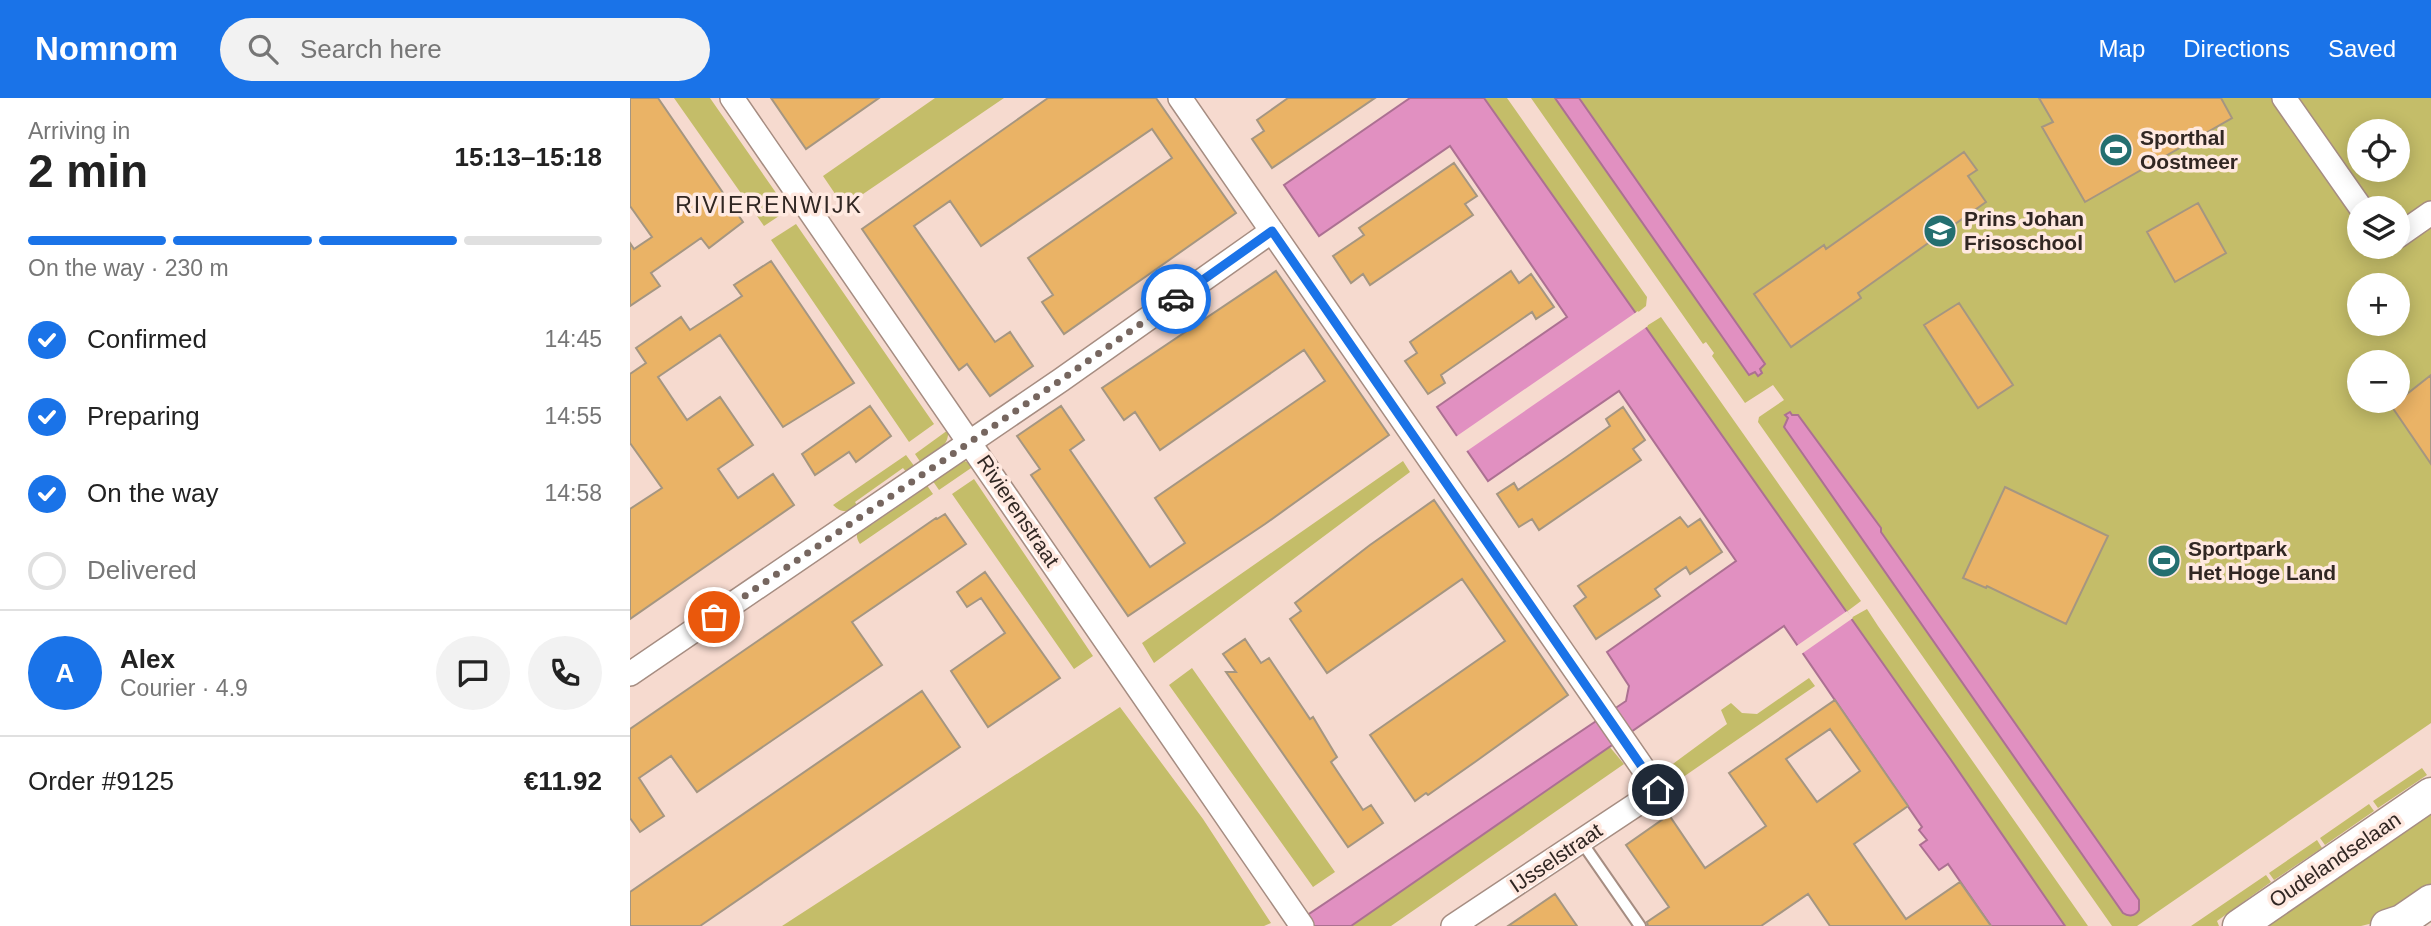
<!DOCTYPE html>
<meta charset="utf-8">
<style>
:root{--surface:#fff;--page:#f2f2f2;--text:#222;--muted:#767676;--line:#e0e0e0;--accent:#1a73e8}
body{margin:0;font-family:Arial,sans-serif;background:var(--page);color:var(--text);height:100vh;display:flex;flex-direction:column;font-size:26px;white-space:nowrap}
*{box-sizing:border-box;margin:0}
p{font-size:23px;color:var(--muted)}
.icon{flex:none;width:38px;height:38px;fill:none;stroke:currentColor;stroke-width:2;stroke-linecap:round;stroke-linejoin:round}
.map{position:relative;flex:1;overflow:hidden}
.side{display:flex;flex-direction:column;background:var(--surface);width:630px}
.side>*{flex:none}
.buttons{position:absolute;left:1717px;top:21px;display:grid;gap:14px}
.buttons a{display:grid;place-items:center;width:63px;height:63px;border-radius:50%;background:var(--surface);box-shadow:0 4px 18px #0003;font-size:35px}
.pin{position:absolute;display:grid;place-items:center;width:60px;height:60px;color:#fff;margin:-30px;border:4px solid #fff;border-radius:50%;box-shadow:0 2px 7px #0007}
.courier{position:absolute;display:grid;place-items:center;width:70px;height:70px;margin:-35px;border:5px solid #1a73e8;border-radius:50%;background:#fff;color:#222;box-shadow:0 2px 9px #0007}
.head em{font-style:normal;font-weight:700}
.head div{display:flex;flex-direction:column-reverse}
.head{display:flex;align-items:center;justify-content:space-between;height:119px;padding:0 28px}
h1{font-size:46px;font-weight:700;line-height:52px}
.bar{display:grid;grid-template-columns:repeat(4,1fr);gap:10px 7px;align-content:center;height:84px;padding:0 28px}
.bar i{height:9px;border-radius:5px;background:var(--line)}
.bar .on{background:var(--accent)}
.bar p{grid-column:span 4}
.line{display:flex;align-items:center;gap:18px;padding:0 28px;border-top:2px solid var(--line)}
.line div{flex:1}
.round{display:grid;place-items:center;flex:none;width:74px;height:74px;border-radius:37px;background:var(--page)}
ol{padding:0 28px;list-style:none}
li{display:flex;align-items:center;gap:21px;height:77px}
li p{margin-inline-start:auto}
li .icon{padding:7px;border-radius:50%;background:var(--accent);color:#fff;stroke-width:4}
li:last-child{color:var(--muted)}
li i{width:38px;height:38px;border:4px solid var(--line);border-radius:50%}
header{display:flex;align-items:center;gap:42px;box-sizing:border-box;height:98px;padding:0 35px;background:var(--accent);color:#fff}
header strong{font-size:33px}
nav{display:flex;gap:38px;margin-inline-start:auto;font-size:24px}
.search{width:490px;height:63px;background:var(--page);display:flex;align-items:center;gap:18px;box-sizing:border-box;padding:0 24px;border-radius:38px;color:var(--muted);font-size:26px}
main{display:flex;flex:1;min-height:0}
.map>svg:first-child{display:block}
.green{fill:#c4bd69;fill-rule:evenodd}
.water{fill:#e190c1;stroke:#ac7092;stroke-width:2}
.pier{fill:#f6dacf}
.building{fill:#eab366;stroke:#a59681;stroke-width:2;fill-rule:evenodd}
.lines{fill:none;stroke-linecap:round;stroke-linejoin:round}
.lane-casing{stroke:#a68d82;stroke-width:14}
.street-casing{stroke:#a68d82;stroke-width:26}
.secondary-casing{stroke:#a68d82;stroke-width:35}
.lane{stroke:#fff;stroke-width:10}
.street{stroke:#fff;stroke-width:23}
.secondary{stroke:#fff;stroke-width:32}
.done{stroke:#76665f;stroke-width:7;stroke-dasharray:0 12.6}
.route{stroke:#1a73e8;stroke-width:9}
.labels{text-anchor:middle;stroke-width:7;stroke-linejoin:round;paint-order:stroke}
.poi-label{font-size:21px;font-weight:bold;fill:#312723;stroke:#ffe9e0;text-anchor:start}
.street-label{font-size:21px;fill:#312723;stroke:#ffe9e0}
.neighbourhood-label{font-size:23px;letter-spacing:2px;fill:#312723;stroke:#ffe9e0}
</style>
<header>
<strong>Nomnom</strong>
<div class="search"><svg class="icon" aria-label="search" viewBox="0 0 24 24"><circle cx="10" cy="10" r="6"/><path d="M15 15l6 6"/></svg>Search here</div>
<nav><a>Map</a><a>Directions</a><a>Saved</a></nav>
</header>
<main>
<section class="side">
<div class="head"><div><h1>2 min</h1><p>Arriving in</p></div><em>15:13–15:18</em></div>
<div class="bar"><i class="on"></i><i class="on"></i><i class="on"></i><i></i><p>On the way · 230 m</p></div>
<ol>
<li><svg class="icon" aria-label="check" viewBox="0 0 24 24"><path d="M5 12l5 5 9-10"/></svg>Confirmed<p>14:45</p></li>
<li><svg class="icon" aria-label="check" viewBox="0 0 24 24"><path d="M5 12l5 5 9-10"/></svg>Preparing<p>14:55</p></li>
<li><svg class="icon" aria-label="check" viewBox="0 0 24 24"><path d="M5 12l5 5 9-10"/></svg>On the way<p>14:58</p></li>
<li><i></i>Delivered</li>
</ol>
<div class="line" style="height:126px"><b class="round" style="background:var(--accent);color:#fff">A</b><div><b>Alex</b><p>Courier · 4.9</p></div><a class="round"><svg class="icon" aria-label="chat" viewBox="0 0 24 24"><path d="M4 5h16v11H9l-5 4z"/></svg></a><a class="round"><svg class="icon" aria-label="phone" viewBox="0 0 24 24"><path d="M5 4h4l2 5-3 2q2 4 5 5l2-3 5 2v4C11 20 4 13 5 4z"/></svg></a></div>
<div class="line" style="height:91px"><div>Order #9125</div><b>€11.92</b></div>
</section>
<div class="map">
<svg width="1801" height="828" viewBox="0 0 1801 828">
<rect width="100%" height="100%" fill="#f6dacf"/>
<path class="green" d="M44,0H80L158,112L134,128Z
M305,0H374L214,109L193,78Z
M854,0H877L1017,199L1016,208L1006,216Z
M901,0H925L1120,277L1125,274L943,0H1801V625L1507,828H1482L1128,324L1129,319L1154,302L1143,287L1115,305L1082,258L1084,255L1076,244L1073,246ZM1729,33H1768V72H1729ZM1729,110H1768V149H1729ZM1729,187H1768V226H1729ZM1729,264H1768V303H1729ZM1160,314L1510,810L1505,816L1498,817L1493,815L1154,329L1158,320L1156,317Z
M166,126L304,326L279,344L141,142Z
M1031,219L1231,503L1215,515L1015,229Z
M318,332C320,349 303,356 291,365L285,356Z
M276,357L285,369L277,375L273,370L225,404L228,409C218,415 211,415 203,407Z
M333,362L344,368L309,392L300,379Z
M773,363L780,374L524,565L512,545Z
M344,381L463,558L444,571L322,396Z
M294,383L303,396L230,446C223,436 229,429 237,423L241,427L289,394L286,389Z
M1237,511L1248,528L1458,828H1435L1321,662L1219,521Z
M562,570L705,774L683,789L539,587Z
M1179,580L1185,588L1046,684L1036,671L1097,626L1091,612L1101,605L1112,615L1127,616Z
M490,609L573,721L641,825L634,828H152Z
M979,648L994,666L761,828H721Z
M1792,670L1797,677L1748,710L1743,703Z
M1801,703V794L1751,823L1731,828H1618Z
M1739,706L1744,713L1695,747L1690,740Z
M1687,742L1692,750L1644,782L1639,775Z
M1636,777L1641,784L1587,823L1589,828H1561Z"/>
<path class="water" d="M780,0H854L1321,662L1435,828H1361L1318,766L1309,772L1290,747L1297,742L1289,732L1292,729L1154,528L721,828H661L996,603L999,588L977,554L1106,463L989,293L858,383L807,309L937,219L820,48L689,138L654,87Z
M925,0H949L1135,266L1130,271L1132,275L1128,278L1125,274L1119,277Z
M1160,314L1162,317H1168L1251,430V434L1509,802V812C1505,818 1499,819 1493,815L1154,329L1158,320L1155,317Z"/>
<path class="pier" d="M1008,213L1018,228L834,355L824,340Z
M1217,513L1223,520L1170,557L1165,549Z"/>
<path class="building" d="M0,0H28L113,124L79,150L71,140L21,175L30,188L0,208V145L4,151L22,139L0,108Z
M141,0H249L176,51Z
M418,0H526L606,115L434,236L412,204L423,197L398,160L542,60L522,31L351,148L320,103L284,128L365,244L380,234L403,268L360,298L337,266L329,272L232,131Z
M658,0H745L642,70L622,41L634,33L627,22Z
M1409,0H1591L1602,20L1455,104L1412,29L1423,24Z
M1334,54L1347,72L1338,78L1356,104L1228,195L1231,200L1161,249L1124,196L1194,147L1196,151Z
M824,65L847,98L835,106L843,117L740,187L733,176L721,185L703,158L734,137L729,130Z
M1568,105L1596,155L1545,184L1517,134Z
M141,163L224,285L153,329L90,237L28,279L57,322L90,299L123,347L88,371L108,400L143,376L164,407L0,521V411L32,390L0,345V276L16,265L6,250L51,219L60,232L112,198L104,187Z
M646,173L759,337L635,426L498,518L401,377L410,371L387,338L431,308L454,342L440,352L520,469L555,445L525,400L695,283L674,252L530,352L505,314L494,322L472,290Z
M881,173L889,185L901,176L924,209L906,221L902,214L811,277L815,285L798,296L775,263L787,255L780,244Z
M1329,205L1383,287L1348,310L1294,227Z
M1801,277V366L1760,306L1768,303Z
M240,308L261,338L226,364L219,354L185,377L172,356Z
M993,309L1015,342L1003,351L1011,362L909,432L902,421L889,429L867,396L884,385L888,392L935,360L980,328L976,321Z
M1375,389L1478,438L1436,526L1357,488L1356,490L1333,480Z
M804,402L938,597L845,664L798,697L796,695L785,703L740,637L875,543L837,488L832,481L697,575L660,521L671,513L665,505L740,447Z
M315,416L336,446L222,524L252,567L67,694L41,658L9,680L34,718L10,734L0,720V631L306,420L307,421Z
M1050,419L1058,429L1070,421L1092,454L1060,476L1056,469L1040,480L1025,491L1030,498L966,541L944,508L956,499L948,488Z
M355,474L430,580L358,629L321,573L375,535L351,500L337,509L327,494Z
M615,541L631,565L639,560L680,621L683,619L707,659L701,664L733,712L741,707L753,725L718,749L596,574H606L593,556Z
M292,593L330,649L70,828H0V794Z
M1205,602L1278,708L1224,746L1276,821L1330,784L1361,828H1200L1178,796L1131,828H1018L1017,824L1039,809L996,747L1039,717L1075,770L1136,728L1099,675ZM1200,631L1230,673L1187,704L1156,661Z
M925,796L947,828H878Z"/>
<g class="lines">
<defs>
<path id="lane" d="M951,743L1010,828"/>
<path id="street" d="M102,0L672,828
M550,0L1028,692L823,828
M1654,0L1731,110
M1768,138L1801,115
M0,576L431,282L642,133"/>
<path id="secondary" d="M1609,828L1801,696
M1757,828L1772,823L1801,803"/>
</defs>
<use href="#lane" class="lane-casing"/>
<use href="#street" class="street-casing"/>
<use href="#secondary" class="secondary-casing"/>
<use href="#lane" class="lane"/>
<use href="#street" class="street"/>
<use href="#secondary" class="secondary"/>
</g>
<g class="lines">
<path class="done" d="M84,519L431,282L546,201"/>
<path class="route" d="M546,201L642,133L1028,692"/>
</g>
<defs>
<symbol id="stadium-disc" viewBox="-11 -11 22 22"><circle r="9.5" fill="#246f70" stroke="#ffe9e0"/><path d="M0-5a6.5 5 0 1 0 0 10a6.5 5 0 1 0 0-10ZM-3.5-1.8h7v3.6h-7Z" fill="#fff"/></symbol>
<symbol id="school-disc" viewBox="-11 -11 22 22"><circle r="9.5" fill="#246f70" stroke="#ffe9e0"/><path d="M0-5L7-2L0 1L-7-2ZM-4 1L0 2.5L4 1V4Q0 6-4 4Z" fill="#fff"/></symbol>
</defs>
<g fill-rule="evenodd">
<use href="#stadium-disc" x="1467" y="33" width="38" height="38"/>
<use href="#school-disc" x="1291" y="114" width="38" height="38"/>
<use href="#stadium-disc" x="1515" y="444" width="38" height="38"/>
</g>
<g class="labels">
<g class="poi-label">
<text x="1510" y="47">Sporthal<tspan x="1510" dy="24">Oostmeer</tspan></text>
<text x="1334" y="128">Prins Johan<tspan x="1334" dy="24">Frisoschool</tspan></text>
<text x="1558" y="458">Sportpark<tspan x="1558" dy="24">Het Hoge Land</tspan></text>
</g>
<g class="street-label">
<text transform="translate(388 413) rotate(56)" y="7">Rivierenstraat</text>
<text transform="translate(926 760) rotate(-34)" y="7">IJsselstraat</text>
<text transform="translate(1705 762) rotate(-34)" y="7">Oudelandselaan</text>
</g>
<g class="neighbourhood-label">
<text x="139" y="115">RIVIERENWIJK</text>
</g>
</g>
</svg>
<div class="buttons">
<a><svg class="icon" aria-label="locate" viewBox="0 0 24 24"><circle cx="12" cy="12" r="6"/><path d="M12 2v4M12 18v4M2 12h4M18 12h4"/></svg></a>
<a><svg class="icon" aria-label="layers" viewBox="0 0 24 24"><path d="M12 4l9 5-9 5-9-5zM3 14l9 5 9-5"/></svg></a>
<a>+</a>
<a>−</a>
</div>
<div class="pin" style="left:84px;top:519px;background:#ea580c"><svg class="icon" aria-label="bag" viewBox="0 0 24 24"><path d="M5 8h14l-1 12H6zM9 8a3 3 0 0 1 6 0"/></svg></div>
<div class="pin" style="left:1028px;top:692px;background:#1f2937"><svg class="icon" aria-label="home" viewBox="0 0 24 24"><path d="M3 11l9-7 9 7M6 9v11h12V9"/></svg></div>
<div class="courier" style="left:546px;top:201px"><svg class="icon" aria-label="car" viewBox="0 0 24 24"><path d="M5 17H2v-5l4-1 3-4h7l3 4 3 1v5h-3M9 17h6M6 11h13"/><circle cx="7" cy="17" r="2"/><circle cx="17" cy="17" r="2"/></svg></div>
</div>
</main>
